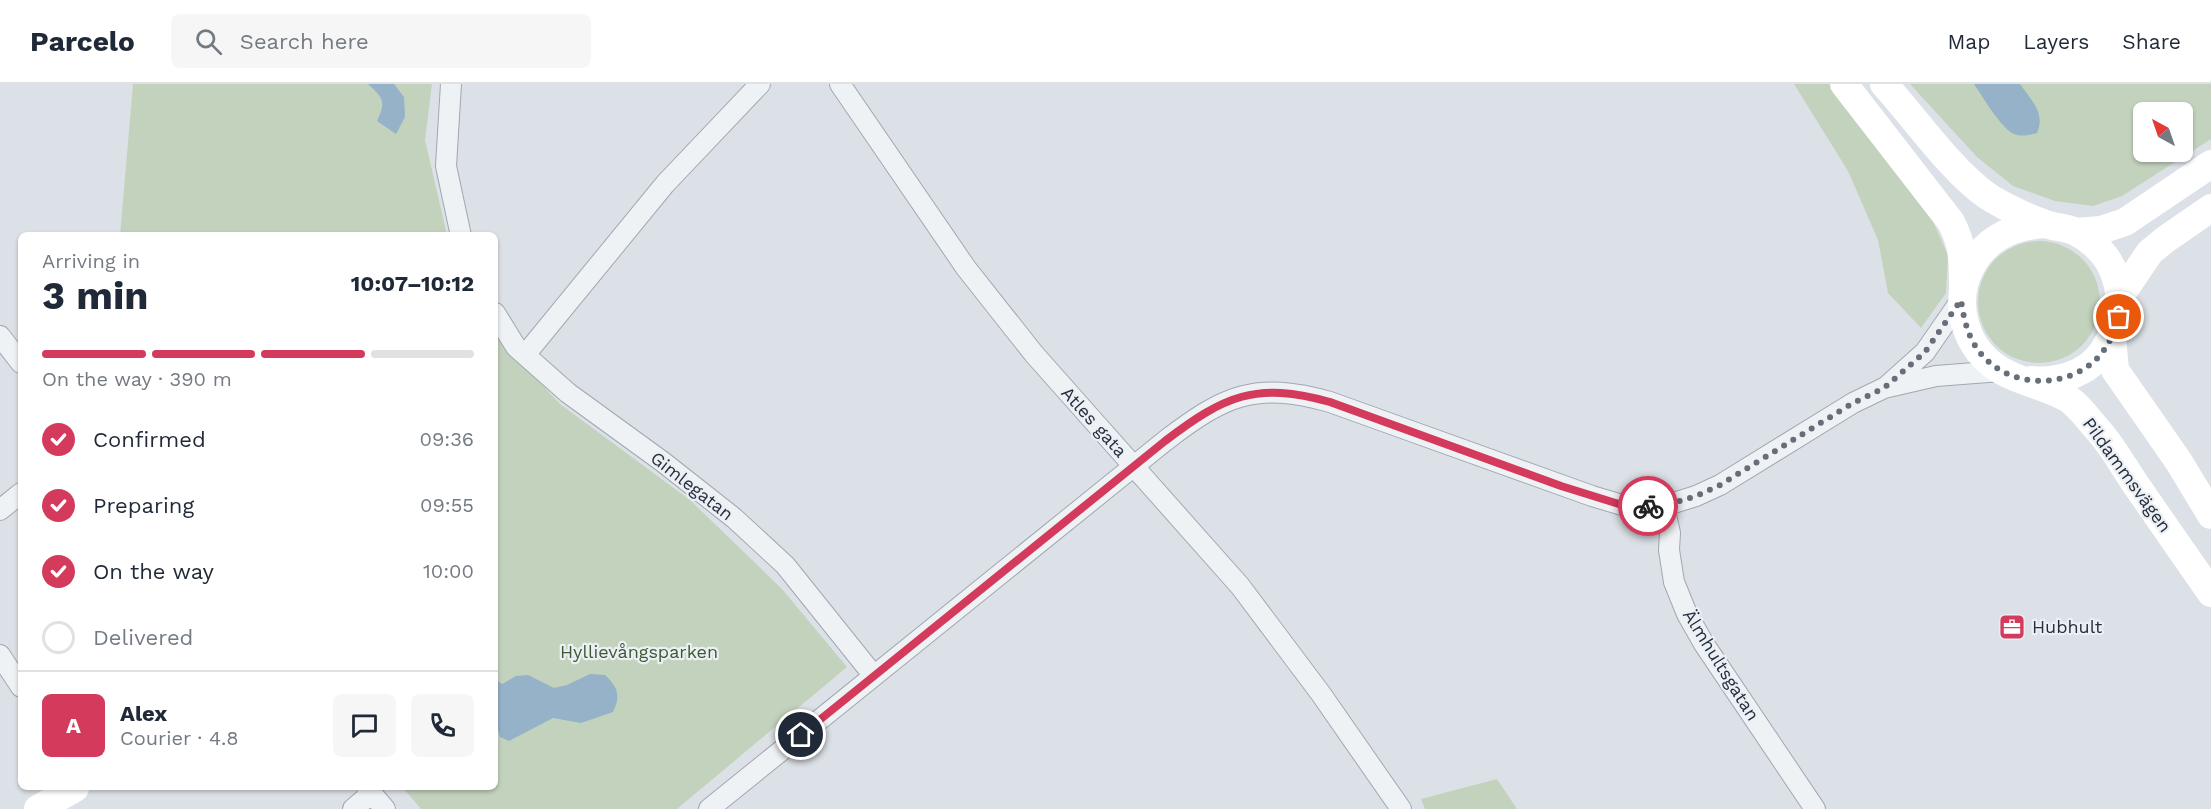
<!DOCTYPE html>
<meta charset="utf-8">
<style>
:root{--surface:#fff;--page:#f6f6f7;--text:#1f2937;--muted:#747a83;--line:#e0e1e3;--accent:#d43a5b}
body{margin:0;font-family:"Work Sans",sans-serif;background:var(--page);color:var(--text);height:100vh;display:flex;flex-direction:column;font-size:22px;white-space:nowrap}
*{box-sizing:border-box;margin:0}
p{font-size:20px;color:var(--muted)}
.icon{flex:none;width:33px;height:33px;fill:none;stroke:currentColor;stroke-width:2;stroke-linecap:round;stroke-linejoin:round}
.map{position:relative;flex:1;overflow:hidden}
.details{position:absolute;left:18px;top:148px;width:480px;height:558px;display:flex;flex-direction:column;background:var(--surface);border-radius:9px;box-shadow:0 2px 4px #0004}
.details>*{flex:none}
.needle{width:39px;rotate:320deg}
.controls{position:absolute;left:2133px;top:18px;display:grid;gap:12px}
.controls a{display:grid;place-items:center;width:60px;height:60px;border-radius:9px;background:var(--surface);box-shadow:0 2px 4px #0004;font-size:30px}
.pin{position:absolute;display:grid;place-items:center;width:51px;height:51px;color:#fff;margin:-26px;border:3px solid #fff;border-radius:50%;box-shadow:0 2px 6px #0007}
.courier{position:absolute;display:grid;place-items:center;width:60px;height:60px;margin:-30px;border:4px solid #d43a5b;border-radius:50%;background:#fff;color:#222;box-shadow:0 2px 8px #0007}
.overview em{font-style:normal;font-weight:700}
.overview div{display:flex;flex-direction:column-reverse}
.overview{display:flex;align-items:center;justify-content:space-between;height:102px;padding:0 24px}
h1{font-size:39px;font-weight:700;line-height:45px}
.bar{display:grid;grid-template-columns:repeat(4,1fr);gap:9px 6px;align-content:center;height:72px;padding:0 24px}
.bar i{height:8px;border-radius:4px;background:var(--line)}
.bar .active{background:var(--accent)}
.bar p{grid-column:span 4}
.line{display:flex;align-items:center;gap:15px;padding:0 24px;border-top:2px solid var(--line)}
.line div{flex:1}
.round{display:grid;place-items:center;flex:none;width:63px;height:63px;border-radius:9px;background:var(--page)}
ol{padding:0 24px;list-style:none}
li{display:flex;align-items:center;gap:18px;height:66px}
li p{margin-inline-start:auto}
li .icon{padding:6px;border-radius:50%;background:var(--accent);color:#fff;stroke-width:4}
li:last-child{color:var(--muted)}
li i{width:33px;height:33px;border:3px solid var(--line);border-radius:50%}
header{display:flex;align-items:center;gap:36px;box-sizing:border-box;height:84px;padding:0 30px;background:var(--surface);border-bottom:2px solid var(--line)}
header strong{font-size:28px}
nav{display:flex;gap:33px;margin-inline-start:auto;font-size:21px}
.search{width:420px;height:54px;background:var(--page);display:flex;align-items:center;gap:15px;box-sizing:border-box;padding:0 21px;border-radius:9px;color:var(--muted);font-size:22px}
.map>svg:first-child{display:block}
.green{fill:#c3d2bd;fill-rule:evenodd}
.water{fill:#95b2c9}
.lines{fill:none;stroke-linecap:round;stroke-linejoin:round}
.street-casing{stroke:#a1a8b1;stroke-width:22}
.street{stroke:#eff2f5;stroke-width:20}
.secondary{stroke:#fff;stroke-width:28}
.done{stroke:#656e79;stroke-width:6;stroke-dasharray:0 10.8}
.route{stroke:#d43a5b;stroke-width:8}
.labels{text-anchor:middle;stroke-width:4.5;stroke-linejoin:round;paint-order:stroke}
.street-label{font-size:18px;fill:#25303e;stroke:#ecf0f5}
.poi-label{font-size:18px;fill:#25303e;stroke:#ecf0f5;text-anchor:start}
.park-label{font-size:18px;fill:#3c5a32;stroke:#ecf0f5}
</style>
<header>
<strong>Parcelo</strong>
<div class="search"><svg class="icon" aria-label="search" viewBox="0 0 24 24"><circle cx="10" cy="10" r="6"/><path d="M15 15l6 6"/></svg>Search here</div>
<nav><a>Map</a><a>Layers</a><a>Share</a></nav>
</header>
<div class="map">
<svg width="2211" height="725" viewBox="0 0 2211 725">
<rect width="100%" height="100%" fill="#dce1e7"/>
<path class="green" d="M133,0H432L425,56L447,151L120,152Z
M1794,0H1835L1927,124L1948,171L1946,209L1921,244L1888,209L1878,156L1848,87Z
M1910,0H2211V55L2122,112L2093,122L2055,117L2013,102L1977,73ZM2144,28H2182V68H2144Z
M1978 218a61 61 0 1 1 122 0a61 61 0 1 1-122 0Z
M495,250L560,320L690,416L782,505L847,583L677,725H421L403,704H495Z
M1497,695L1517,725H1425L1421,715Z"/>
<path class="water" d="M368,0H394L404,13L405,33L396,50L377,37C386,17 384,15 368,0Z
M1974,0H2020C2031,16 2046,29 2037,49C2029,51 2022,53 2014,50C2000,43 1983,13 1974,0Z
M590,590L605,591C618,603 621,612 613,628L581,639L553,634L509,657L500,653L495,634V595L502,600L516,592L528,591L554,604L567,601Z"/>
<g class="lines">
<defs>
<path id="street" d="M451,0L446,82L461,152
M840,0L966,184L1034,270L1240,502L1321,610L1401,725
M495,229L516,263L568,309L663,378L734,434L785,481L874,592
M0,252L21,279
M525,271L665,100L760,0
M1887,302L1925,268L1961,216
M1664,422L1670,449L1669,466L1674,498L1687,530L1704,560L1815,725
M0,426L21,409
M0,571L21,603
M367,704L385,725
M353,725L372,709
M709,725L1165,357C1225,311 1255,297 1330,318L1592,412L1622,421L1664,422L1696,412L1720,401L1853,319L1884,304L1936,292L2001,287"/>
</defs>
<use href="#street" class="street-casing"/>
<use href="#street" class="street"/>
<path class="secondary" d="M1844,0L1951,138C1963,161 1963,176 1963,202
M1884,0C1915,34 1950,85 1986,111C1999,120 2028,134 2043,139C2054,144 2068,143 2078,149C2123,174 2131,225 2103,267C2088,290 2057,299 2031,296
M2043,140C2012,143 1985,154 1970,185C1952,221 1966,267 2002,287C2021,298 2045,302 2065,313C2077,319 2088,335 2097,345C2112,361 2123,382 2136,401C2161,437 2186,473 2211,509
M2076,148L2101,146L2125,138L2211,80
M2120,212L2150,168L2166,155L2211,124
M2112,253L2115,286L2179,378L2211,431
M38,725L75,704"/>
</g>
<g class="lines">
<path class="done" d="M1648,422H1664L1696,412L1720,401L1853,319L1884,304L1925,268L1961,216C1964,236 1968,255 1982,271C2012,306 2072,305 2101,270C2110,259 2115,246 2119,233"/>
<path class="route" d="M801,651L1165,357C1224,312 1256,297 1330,318L1561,402L1622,421L1648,422"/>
</g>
<defs>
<symbol id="office-square" viewBox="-11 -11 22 22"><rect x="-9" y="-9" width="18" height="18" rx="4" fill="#d43a5b" stroke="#ecf0f5"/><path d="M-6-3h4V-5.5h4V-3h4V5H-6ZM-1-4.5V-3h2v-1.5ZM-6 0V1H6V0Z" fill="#fff"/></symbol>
</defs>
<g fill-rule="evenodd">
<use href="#office-square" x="1997" y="528" width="30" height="30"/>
</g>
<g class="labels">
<g class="street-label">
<text transform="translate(1094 338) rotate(48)" y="6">Atles gata</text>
<text transform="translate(2127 391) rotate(54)" y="6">Pildammsvägen</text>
<text transform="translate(692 402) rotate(38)" y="6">Gimlegatan</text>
<text transform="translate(1721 581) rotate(58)" y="6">Älmhultsgatan</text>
</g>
<g class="poi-label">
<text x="2032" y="549">Hubhult</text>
</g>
<g class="park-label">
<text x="639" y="574">Hyllievångsparken</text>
</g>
</g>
</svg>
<div class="controls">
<a><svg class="needle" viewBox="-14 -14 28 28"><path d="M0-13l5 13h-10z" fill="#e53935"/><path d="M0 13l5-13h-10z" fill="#747a83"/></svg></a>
</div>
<div class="pin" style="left:2119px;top:233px;background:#ea580c"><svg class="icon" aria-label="bag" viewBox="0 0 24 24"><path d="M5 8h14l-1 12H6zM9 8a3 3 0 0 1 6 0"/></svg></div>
<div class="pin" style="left:801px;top:651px;background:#1f2937"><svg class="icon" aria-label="home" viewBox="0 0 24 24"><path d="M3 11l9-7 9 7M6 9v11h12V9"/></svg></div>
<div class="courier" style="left:1648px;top:422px"><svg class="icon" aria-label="bike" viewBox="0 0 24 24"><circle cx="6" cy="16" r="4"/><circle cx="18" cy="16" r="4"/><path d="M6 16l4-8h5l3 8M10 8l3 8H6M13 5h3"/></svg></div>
<section class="details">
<div class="overview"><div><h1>3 min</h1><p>Arriving in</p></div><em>10:07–10:12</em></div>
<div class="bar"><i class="active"></i><i class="active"></i><i class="active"></i><i></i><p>On the way · 390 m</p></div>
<ol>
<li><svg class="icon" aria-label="check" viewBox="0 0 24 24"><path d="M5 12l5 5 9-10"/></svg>Confirmed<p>09:36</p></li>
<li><svg class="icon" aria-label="check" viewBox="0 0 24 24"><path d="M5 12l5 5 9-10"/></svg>Preparing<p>09:55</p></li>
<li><svg class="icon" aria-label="check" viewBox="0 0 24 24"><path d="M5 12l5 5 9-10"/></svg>On the way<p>10:00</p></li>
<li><i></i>Delivered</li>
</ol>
<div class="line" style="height:108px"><b class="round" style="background:var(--accent);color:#fff">A</b><div><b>Alex</b><p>Courier · 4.8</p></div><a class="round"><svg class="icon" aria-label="chat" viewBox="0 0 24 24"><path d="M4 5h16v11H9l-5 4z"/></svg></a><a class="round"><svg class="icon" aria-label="phone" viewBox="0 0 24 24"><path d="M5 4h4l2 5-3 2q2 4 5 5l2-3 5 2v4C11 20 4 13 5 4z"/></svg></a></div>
</section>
</div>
